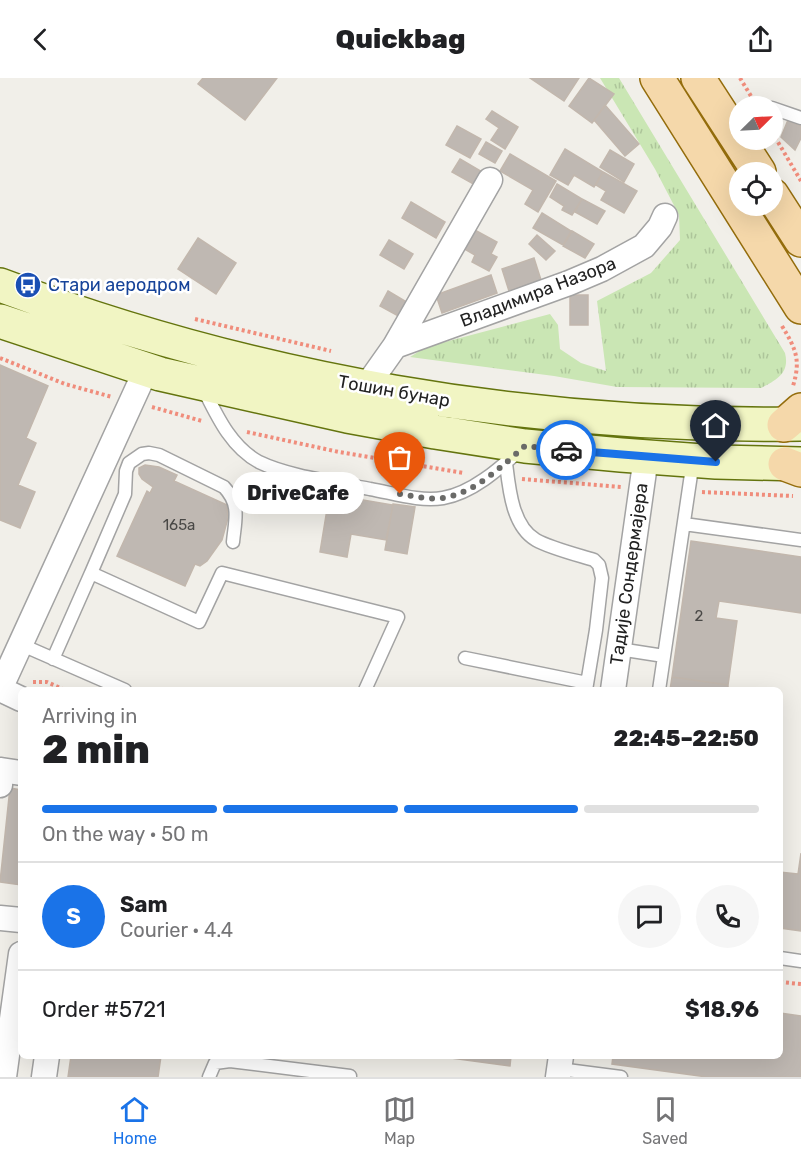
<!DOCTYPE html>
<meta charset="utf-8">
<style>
:root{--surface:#fff;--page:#f6f6f6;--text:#202124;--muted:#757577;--line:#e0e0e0;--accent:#1a73e8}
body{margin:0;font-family:Rubik,sans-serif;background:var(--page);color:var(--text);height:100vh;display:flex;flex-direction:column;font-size:22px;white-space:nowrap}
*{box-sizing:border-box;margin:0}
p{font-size:20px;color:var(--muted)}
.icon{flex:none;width:33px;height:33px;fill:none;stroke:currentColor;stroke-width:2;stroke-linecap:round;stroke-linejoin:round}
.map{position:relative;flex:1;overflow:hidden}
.details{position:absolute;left:18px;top:609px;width:765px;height:372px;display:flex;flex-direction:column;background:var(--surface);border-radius:9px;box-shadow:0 6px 24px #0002}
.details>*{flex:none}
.needle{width:39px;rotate:66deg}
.controls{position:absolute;left:729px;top:18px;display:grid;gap:12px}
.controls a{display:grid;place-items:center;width:54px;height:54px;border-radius:50%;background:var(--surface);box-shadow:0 6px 24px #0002;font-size:30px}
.pin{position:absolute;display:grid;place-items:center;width:51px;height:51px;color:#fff;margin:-62px -26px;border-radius:50% 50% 50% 0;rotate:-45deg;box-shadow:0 0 6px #0007}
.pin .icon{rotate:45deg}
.courier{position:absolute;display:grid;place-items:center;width:60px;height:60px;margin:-30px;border:4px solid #1a73e8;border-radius:50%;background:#fff;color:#222;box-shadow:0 2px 8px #0007}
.bubble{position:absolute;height:42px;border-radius:21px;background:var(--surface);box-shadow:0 6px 24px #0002;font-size:20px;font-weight:800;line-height:42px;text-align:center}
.overview em{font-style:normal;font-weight:800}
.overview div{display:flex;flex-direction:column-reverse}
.overview{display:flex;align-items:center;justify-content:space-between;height:102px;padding:0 24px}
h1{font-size:39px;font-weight:800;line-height:45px}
.bar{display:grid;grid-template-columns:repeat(4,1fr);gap:9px 6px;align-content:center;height:72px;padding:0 24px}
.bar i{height:8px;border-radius:4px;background:var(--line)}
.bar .current{background:var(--accent)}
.bar p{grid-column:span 4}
.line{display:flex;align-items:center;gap:15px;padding:0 24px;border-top:2px solid var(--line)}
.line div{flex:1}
.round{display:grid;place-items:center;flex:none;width:63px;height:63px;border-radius:32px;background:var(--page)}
header{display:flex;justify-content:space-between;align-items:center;height:78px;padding:0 24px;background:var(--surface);font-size:27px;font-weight:800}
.menu{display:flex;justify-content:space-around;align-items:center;height:84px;border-top:2px solid var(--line);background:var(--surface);font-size:16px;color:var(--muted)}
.menu a{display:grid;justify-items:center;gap:3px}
.menu .current{color:var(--accent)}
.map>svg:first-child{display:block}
.grass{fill:url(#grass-tufts)}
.building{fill:#bfb8b2;stroke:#c2b7ad;stroke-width:1.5}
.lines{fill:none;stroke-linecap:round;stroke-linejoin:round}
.lane-casing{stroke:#a3a3a3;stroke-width:15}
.street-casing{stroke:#a3a3a3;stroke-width:27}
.secondary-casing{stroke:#64740e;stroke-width:36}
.primary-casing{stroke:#946d0c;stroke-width:36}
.path{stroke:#f08d7c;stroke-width:4;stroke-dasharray:3 3;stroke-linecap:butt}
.lane{stroke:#fff;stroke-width:12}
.street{stroke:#fff;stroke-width:24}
.secondary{stroke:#f1f5c3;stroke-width:33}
.primary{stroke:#f5d8aa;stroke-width:33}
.done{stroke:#6a6a68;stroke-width:6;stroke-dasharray:0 10.8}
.route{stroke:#1a73e8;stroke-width:8}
.labels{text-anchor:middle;stroke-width:5;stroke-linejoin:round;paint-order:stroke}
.number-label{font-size:15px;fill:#494846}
.transit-label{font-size:18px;fill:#164399;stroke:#fff;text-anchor:start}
.street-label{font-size:18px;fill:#222;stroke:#fff}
</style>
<header><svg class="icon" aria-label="back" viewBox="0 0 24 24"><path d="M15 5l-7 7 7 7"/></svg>Quickbag<svg class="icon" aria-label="share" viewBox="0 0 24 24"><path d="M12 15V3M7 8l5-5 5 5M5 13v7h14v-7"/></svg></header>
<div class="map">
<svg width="801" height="999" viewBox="0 0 801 999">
<defs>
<pattern id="grass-tufts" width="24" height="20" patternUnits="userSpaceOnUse" patternTransform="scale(1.5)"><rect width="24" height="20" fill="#cae6b4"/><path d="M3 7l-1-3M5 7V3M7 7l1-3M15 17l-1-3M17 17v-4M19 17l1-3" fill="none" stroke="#adc59a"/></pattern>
</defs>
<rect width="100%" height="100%" fill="#f1efe9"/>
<path class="grass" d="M600,0H619L785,275C790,295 777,302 761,310L617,309L554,298L410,279L426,269L550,236L558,247L560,271L581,285L606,293L597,223L651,195L680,162L679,137L655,91Z"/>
<path class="building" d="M203,0H277L245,42L198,6Z
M530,0H579L564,23Z
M589,0L614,16L592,45L569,28Z
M605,27L639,66L625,78L594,42Z
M492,33L518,49L505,71L491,62L499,50L486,41Z
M788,42L801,48V60L795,72L781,59Z
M457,48L481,61L470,80L446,67Z
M486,64L502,73L495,85L479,76Z
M565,71L603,94L594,109L574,97L568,107L550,97Z
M610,72L634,86L624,104L600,89Z
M510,76L556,103L538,134L525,126L533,112L500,93Z
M460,81L484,95L477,108L452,94Z
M603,94L637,113L624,135L601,122L606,113L596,107Z
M557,106L582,121L572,137L562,132L564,128L550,119Z
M582,121L605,133L597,146L575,134Z
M411,124L445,144L436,160L402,140Z
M542,135L571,153L563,167L533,150Z
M471,150L497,164L491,176L497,179L489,193L472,184L475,177L461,169Z
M572,153L594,166L585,180L563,168Z
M537,157L555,173L546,182L529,166Z
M198,160L236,185L216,216L178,191Z
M389,162L413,176L404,191L380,177Z
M534,180L541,202L509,213L502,191Z
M491,197L497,215L442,235L436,217Z
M388,213L410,226L402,240L380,228Z
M570,217H588V247H570Z
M0,287L48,308L26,360L36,365L18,407L35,414L20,450L0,442Z
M145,387L159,389L177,397L174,403L227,427L228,440L222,462L207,483L200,488L195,486L185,508L117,478L147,413L150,415L153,409L142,401L139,396V390Z
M331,407L359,411L357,421L393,427L386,462L351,456L347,479L320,474Z
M393,426L415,429L407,476L385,472Z
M691,463L801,479V535L719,523L716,540L737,543L728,607L672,599Z
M672,599L728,607V612H670Z
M10,710L21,712V807L0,804Z
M801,775V853L780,850V794L798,796Z
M780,935L801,938V999H707L612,986L613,978H780Z
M71,978H161L158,999H68Z
M436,978H511L510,988Z"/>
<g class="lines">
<defs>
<path id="lane" d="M772,30L801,40
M204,312C217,338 231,369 259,384C290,399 336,404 370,411C393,415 420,424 443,420C472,415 499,391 520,372
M506,385C509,410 512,448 536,462C550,470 578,477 594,482L599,487L602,500L596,552L586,612
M684,446L801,462
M91,495L125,416L126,393L129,385L142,376L149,375L159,377L224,409C241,427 235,442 233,464
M22,567L125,612
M619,571L664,578
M465,580L587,605
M53,581L91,495L199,544L222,495L398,539L365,612
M659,612L693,383
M780,880L801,883
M559,991L621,999
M209,999L215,985L230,983L350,998"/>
<path id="street" d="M395,268L569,205L602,191L644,168L660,149L665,138
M366,309L395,268L490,102
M613,612L646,379
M21,621L0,611L146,292
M0,707L1,692L21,695
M0,840L21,842
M4,999L21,876
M44,999L47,978
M558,999L561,978"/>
<path id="secondary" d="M0,207C255,303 528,350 801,346
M0,243L160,296L347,338L435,354L525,368L621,377L716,384L801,386"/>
<path id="primary" d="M657,0L801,229
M698,0L759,94
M772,117L801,162
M784,347L801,332
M785,386L801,392"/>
</defs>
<use href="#lane" class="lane-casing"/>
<use href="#street" class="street-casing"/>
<use href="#secondary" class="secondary-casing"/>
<use href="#primary" class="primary-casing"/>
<path class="path" d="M740,0L757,28
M772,54L801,103
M195,241L331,273
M782,248C796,271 801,282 793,308
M0,280L65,306L112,319
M152,329L202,343
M247,354L339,374L464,395
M522,401L622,409
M702,414L793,418
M33,604H47L65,612
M780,904L801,906"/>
<use href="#lane" class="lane"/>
<use href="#street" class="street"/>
<use href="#secondary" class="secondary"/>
<use href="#primary" class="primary"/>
</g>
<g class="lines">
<path class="done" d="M400,416C414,418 429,422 442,420C474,416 502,388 525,368L566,372"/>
<path class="route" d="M566,372L716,384"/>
</g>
<defs>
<symbol id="bus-disc" viewBox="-11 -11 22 22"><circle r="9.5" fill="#1a4fb4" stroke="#fff"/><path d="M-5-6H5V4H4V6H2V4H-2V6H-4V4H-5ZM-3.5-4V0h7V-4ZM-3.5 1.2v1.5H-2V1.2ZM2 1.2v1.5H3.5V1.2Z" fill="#fff"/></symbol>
</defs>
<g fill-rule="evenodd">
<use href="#bus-disc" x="13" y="192" width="30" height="30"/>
</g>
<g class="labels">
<g class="number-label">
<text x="179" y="452">165a</text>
<text x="699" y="543">2</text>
</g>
<g class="transit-label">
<text x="48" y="213">Стари аеродром</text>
</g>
<g class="street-label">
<text transform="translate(538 214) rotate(-21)" y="6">Владимира Назора</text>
<text transform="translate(394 313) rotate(10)" y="6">Тошин бунар</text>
<text transform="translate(629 496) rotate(-82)" y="6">Тадије Сондермајера</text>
</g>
</g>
</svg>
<div class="controls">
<a><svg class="needle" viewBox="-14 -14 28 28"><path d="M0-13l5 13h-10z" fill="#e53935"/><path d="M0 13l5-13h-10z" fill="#757577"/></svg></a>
<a><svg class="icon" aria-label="locate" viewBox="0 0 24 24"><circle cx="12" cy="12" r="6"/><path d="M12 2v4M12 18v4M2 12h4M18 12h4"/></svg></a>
</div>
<div class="pin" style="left:400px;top:416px;background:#ea580c"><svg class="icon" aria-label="bag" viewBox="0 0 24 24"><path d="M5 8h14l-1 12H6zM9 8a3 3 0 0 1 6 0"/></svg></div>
<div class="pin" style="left:716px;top:384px;background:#1f2937"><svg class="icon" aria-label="home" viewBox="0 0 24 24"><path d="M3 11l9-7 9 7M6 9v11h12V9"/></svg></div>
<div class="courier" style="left:566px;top:372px"><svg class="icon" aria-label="car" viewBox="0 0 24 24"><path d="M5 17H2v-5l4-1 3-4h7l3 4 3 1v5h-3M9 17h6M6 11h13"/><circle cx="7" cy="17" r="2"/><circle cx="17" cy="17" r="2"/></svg></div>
<div class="bubble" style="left:232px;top:394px;width:132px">DriveCafe</div>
<section class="details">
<div class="overview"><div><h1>2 min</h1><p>Arriving in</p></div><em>22:45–22:50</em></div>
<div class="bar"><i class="current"></i><i class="current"></i><i class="current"></i><i></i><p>On the way · 50 m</p></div>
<div class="line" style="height:108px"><b class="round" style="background:var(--accent);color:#fff">S</b><div><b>Sam</b><p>Courier · 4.4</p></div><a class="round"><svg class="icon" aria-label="chat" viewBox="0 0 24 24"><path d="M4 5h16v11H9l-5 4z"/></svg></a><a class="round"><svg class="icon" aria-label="phone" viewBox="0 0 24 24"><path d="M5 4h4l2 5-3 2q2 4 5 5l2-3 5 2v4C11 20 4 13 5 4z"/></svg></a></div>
<div class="line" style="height:78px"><div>Order #5721</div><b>$18.96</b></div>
</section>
</div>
<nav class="menu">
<a class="current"><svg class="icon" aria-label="home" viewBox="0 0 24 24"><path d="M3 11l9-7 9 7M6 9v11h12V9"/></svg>Home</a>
<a><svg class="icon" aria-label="map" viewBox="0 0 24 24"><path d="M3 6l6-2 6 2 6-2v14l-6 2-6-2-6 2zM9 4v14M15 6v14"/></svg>Map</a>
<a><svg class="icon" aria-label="saved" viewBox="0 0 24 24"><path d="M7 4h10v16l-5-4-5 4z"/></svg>Saved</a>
</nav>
